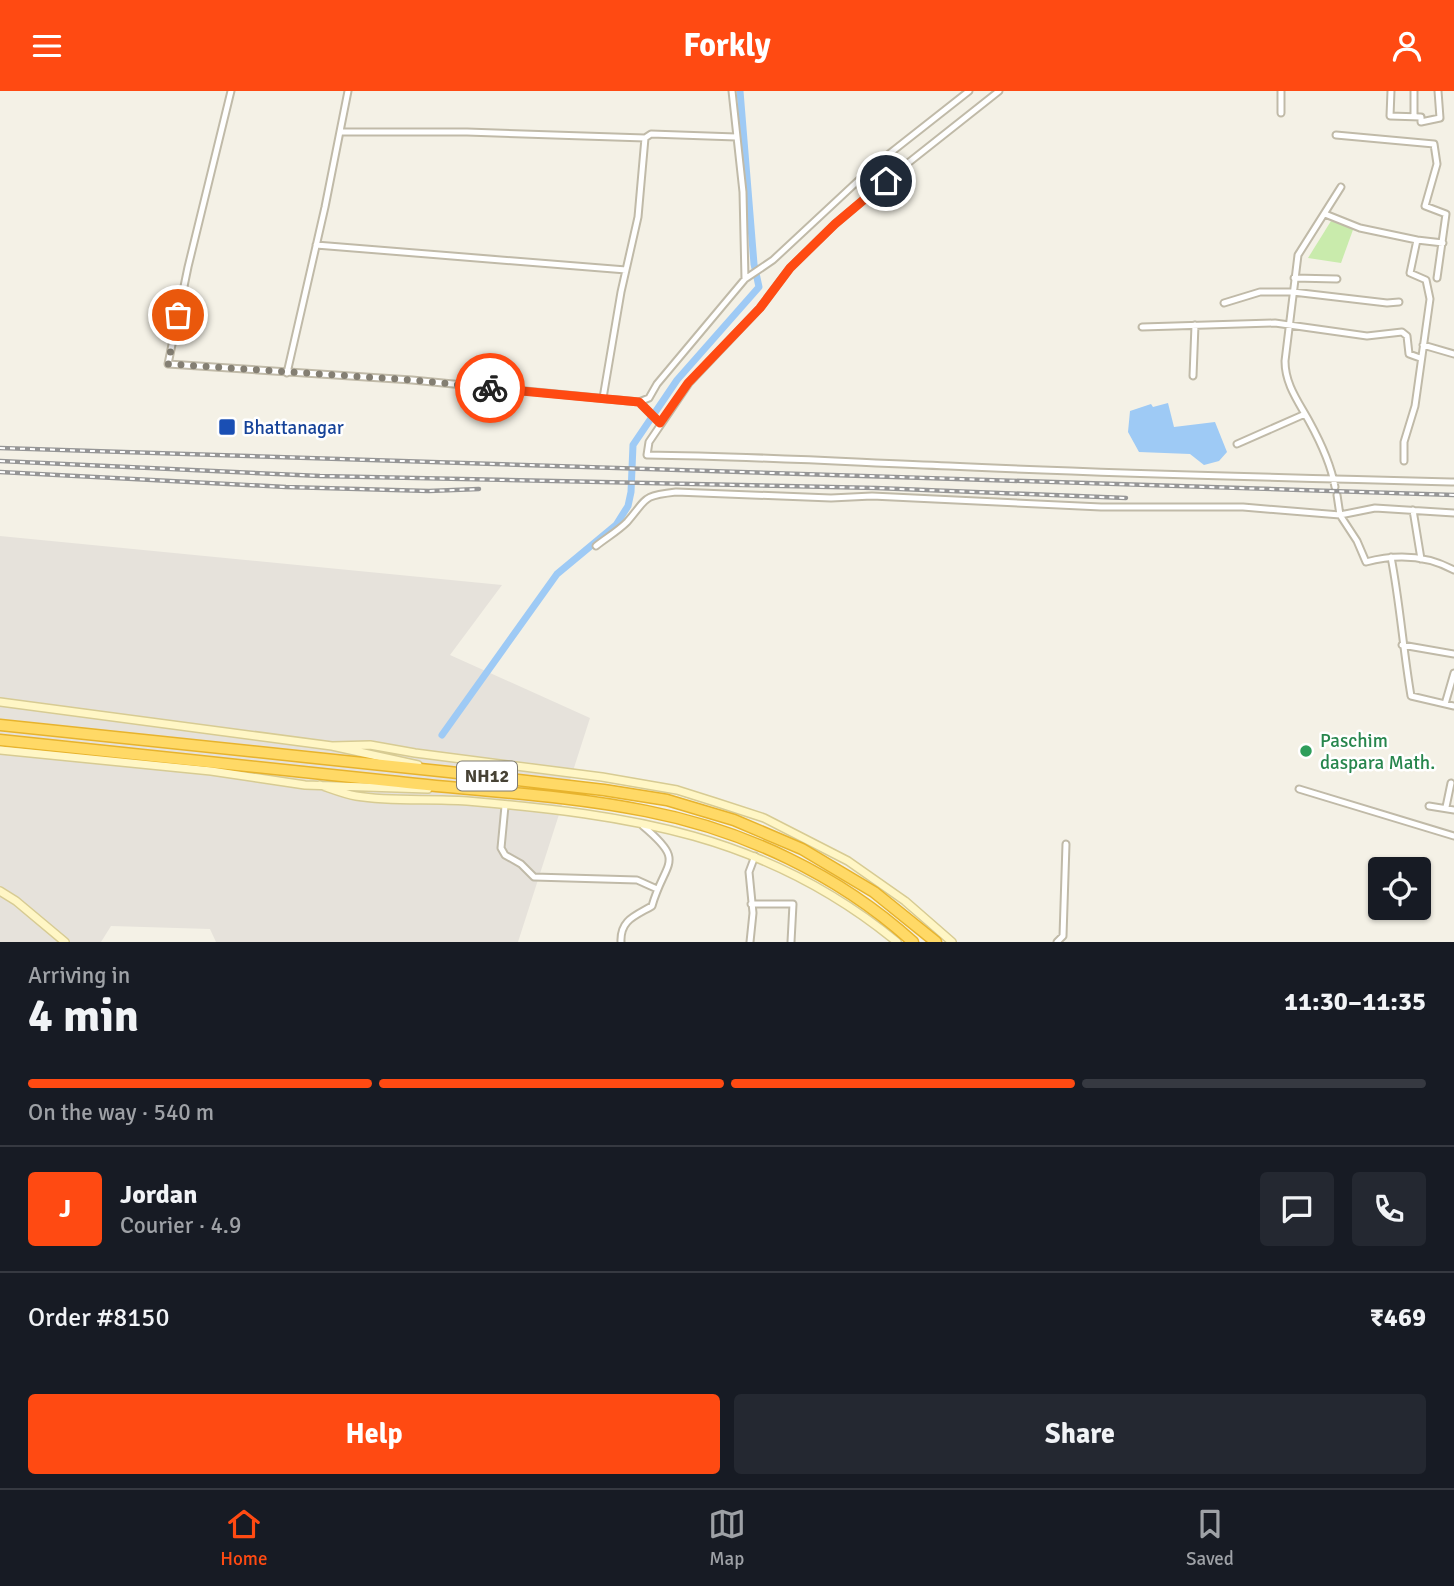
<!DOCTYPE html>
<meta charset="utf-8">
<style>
:root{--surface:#171b24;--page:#242831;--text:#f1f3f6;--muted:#9ea1a6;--line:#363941;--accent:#ff4a12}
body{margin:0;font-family:Signika,sans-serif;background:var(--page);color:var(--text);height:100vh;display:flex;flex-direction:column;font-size:26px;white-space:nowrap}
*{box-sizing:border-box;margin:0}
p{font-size:23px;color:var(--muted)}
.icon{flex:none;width:38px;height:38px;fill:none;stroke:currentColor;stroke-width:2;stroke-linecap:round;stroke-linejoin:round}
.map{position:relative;height:851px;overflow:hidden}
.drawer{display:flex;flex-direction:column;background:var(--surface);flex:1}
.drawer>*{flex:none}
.tools{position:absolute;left:1368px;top:766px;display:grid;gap:14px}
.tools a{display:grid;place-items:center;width:63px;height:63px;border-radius:7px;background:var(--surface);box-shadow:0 2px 5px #0004;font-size:35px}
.pin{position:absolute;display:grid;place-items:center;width:60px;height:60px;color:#fff;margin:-30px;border:4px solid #fff;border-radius:50%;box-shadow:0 2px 7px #0007}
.courier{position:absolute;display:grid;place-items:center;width:70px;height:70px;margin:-35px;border:5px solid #ff4a12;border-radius:50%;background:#fff;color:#222;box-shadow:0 2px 9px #0007}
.summary em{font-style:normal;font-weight:700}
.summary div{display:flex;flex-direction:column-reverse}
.summary{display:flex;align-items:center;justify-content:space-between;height:119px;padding:0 28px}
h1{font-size:46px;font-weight:700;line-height:52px}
.bar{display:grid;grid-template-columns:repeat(4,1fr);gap:10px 7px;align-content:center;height:84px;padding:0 28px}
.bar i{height:9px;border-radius:5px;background:var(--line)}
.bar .on{background:var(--accent)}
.bar p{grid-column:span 4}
.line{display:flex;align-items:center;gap:18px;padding:0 28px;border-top:2px solid var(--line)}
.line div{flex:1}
.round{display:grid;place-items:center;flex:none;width:74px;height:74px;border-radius:7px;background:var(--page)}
.primary-button{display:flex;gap:14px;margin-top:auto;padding:14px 28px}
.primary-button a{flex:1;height:80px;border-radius:7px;background:var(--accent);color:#fff;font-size:28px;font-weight:700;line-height:80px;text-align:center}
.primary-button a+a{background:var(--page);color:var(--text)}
header{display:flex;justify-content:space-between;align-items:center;height:91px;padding:0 28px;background:var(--accent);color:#fff;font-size:32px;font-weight:700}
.tabs{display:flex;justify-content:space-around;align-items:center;height:98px;border-top:2px solid var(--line);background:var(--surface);font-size:19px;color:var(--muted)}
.tabs a{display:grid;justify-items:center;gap:4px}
.tabs .on{color:var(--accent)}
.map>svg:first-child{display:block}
.industrial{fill:#e6e2db}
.green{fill:#c9ebac}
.water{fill:#9ecaf5}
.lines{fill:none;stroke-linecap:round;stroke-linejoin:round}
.canal{stroke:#9ecaf5;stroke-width:7}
.street-casing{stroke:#c0baa8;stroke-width:9}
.secondary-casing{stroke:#d7cb93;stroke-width:10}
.highway-casing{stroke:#e7b32d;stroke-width:13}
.street{stroke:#fff;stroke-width:5}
.secondary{stroke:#fff6c5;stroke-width:7}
.highway{stroke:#ffd966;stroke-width:10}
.rail-casing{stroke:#969696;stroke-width:4.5}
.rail{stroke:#fff;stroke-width:2;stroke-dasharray:5;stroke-linecap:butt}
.done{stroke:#847f73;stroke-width:7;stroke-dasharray:0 12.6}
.route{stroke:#ff4a12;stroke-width:9}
.transit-dot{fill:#1a4fb4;stroke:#fff;stroke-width:2.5}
.leisure-dot{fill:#2e9e5b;stroke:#fff;stroke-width:2.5}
.labels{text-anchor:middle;stroke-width:5;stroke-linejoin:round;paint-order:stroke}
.shield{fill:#fff;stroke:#7e7b72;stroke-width:2}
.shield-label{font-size:18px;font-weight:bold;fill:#474235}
.transit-label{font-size:19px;fill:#164399;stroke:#fff;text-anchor:start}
.leisure-label{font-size:19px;fill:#27864d;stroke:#fff;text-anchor:start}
</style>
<header><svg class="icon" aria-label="menu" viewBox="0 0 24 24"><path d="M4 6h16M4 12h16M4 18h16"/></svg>Forkly<svg class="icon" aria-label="person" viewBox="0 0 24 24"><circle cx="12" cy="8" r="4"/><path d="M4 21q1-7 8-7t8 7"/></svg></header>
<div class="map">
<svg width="1454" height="851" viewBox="0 0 1454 851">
<rect width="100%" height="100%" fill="#f4f1e6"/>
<path class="industrial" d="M0,445L502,494L450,564L590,627L518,851H216L210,838L111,835L101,851H0Z"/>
<path class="green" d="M1331,130L1354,136L1341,172L1308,167Z"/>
<path class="water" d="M1168,312L1174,336L1215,331L1227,361L1219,370L1204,374L1190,363L1139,361L1128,341L1130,320L1151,313L1153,316Z"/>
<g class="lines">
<path class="canal" d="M442,644L557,483L616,434L628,415L631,401L633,354L677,289L759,196L754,173L740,0"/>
<defs>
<path id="street" d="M231,0L188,176L168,273L412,289L639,311L649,307L657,293L745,188L773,169L875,74L969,0
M732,0L743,101L745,188
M999,0L903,76L835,133L790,177L760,217L689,292L649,351L647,364C748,365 848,371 949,375C1117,383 1286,387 1454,391
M1281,0V22
M1391,0L1390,25L1421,26V31L1440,27L1438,0
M1414,0V25
M341,41H467L645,47L651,43L736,46
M1336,44L1434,53L1437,73L1425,115L1446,123L1437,187
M1325,123L1360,137L1417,149L1410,182L1426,189L1430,208L1415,315L1404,351V370
M1417,149L1443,152
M316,154L626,179
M1294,187L1337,188
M1224,212L1260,201H1293L1387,212L1399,211
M1142,236L1275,232L1367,245L1402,241L1407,245L1409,263L1420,267
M1423,254L1454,263
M287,282L325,116L348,0
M1193,285L1195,234
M603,307L621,201L638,126L645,47
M639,311L660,332
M1237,353L1305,323
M1335,396C1331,373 1320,350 1309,330C1298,310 1285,293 1285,270L1298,164L1341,96
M1413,419L1421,468
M1454,422L1375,417L1340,424L1357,450L1366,471C1396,463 1426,464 1454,479
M596,455C606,447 618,440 627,431C648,407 641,405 676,401L831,407L872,405L1101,416H1243L1340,424L1337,404
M1391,466C1400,512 1403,558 1411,605L1454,615
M1402,554L1454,563
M1445,613L1454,582
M1299,698L1454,745
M505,715L501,757L505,764L521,773L534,786L637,789L657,798
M1429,715L1454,719
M1446,716L1451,692
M751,813H793L791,851
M621,851C620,829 635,825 652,815C665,769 687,772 643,735
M750,851L753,822L749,781L755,765
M1057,851L1063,845L1066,753"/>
<path id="secondary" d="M0,611L332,655L418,674
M332,655L370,654L415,662L602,686L677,699L715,711L764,727L848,770L905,810L952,851
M0,659L211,680L305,694L428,698
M320,694C332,698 344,703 356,705C392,711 430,707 467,710C630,724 766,743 897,851
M0,800L16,810L65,851"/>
<path id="highway" d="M0,634L449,681L604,699L667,709L734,729L802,758L874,801L936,851
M0,649C130,663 259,676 389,690C474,700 562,703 646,720C744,739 839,784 913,851"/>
</defs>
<use href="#street" class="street-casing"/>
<use href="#secondary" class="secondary-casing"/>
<use href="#highway" class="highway-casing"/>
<use href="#street" class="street"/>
<use href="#secondary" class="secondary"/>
<use href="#highway" class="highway"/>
<defs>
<path id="rail" d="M0,357L1454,404
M0,370L320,385L876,397L1126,407
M0,381L286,396L429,400L479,398"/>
</defs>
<use href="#rail" class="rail-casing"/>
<use href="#rail" class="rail"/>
</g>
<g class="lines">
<path class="done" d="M178,224L168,273L412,289L490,297"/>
<path class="route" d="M490,297L639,311L660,332L688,292L760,217L790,177L835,133L886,90"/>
</g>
<rect class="transit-dot" x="218" y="327" width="18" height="18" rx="3.5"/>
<circle class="leisure-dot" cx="1306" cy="660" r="7"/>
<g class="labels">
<rect class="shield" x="457" y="670.5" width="60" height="29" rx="5"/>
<g class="shield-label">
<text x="487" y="691">NH12</text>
</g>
<g class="transit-label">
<text x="243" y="343">Bhattanagar</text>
</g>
<g class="leisure-label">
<text x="1320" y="656">Paschim<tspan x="1320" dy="22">daspara Math.</tspan></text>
</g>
</g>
</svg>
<div class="tools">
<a><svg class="icon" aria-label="locate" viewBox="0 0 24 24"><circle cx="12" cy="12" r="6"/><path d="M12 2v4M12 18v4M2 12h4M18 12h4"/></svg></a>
</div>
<div class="pin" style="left:178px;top:224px;background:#ea580c"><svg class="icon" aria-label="bag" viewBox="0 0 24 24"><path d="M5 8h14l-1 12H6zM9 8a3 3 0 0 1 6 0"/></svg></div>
<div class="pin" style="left:886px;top:90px;background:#1f2937"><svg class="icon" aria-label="home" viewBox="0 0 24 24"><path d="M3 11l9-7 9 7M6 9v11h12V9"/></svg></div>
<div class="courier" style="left:490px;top:297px"><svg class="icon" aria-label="bike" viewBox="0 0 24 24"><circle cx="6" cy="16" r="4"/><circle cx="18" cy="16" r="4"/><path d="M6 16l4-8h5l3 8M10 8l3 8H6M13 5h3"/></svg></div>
</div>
<section class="drawer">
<div class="summary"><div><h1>4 min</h1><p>Arriving in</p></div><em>11:30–11:35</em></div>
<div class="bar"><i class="on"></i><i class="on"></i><i class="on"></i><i></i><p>On the way · 540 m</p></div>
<div class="line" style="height:126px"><b class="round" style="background:var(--accent);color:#fff">J</b><div><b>Jordan</b><p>Courier · 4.9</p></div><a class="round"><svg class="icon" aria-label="chat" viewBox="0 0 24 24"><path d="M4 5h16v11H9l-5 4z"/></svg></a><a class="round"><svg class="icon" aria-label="phone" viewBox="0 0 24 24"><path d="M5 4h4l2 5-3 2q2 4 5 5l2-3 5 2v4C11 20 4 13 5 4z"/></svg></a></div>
<div class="line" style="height:91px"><div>Order #8150</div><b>₹469</b></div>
<div class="primary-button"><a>Help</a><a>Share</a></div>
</section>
<nav class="tabs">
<a class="on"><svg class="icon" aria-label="home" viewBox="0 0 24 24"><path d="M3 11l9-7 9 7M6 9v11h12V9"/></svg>Home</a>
<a><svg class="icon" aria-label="map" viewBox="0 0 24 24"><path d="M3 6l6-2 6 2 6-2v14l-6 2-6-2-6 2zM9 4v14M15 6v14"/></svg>Map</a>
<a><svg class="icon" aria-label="saved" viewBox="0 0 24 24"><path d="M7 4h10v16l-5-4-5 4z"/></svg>Saved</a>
</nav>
